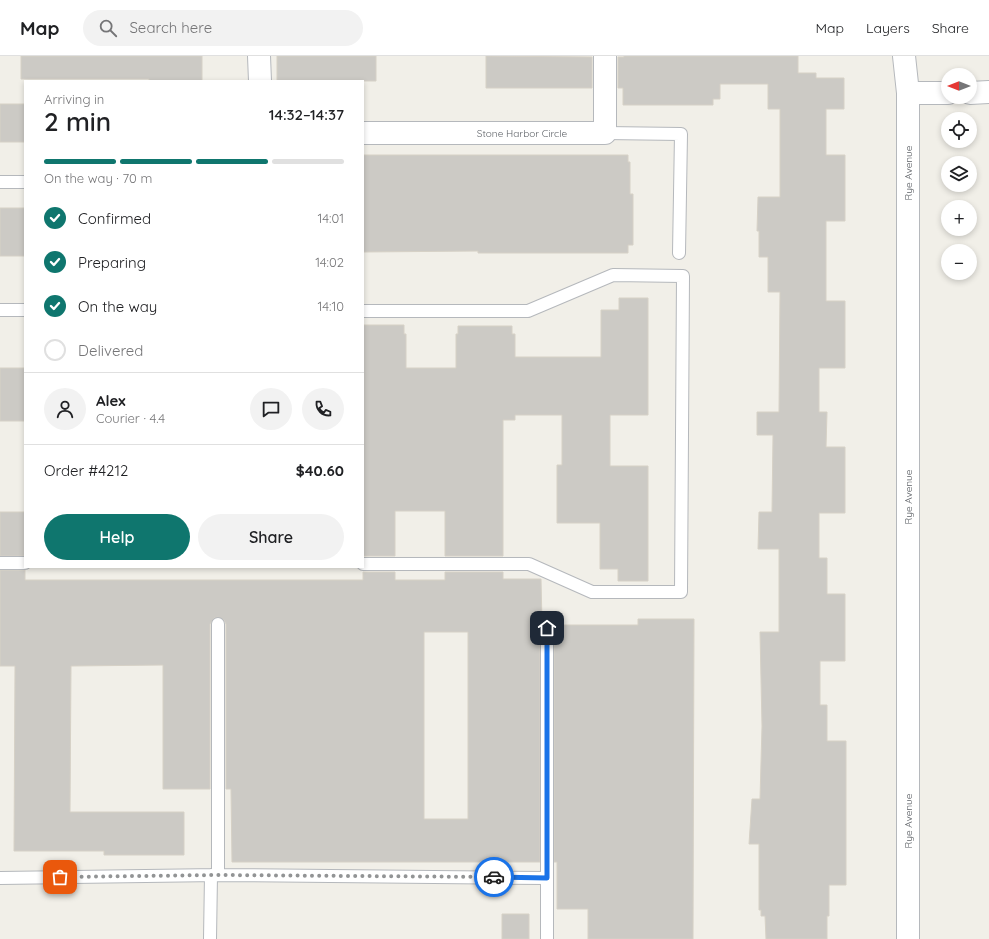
<!DOCTYPE html>
<meta charset="utf-8">
<style>
:root{--surface:#fff;--page:#f2f2f2;--text:#202124;--muted:#757577;--line:#e0e0e0;--accent:#0f766e}
body{margin:0;font-family:Quicksand,sans-serif;background:var(--page);color:var(--text);height:100vh;display:flex;flex-direction:column;font-size:15px;white-space:nowrap}
*{box-sizing:border-box;margin:0}
p{font-size:13px;color:var(--muted)}
.icon{flex:none;width:22px;height:22px;fill:none;stroke:currentColor;stroke-width:2;stroke-linecap:round;stroke-linejoin:round}
.map{position:relative;flex:1;overflow:hidden}
.panel{position:absolute;left:24px;top:24px;width:340px;height:488px;display:flex;flex-direction:column;background:var(--surface);border-radius:0px;box-shadow:0 2px 6px #0003}
.panel>*{flex:none}
.needle{width:26px;rotate:270deg}
.tools{position:absolute;left:941px;top:12px;display:grid;gap:8px}
.tools a{display:grid;place-items:center;width:36px;height:36px;border-radius:50%;background:var(--surface);box-shadow:0 2px 6px #0003;font-size:20px}
.pin{position:absolute;display:grid;place-items:center;width:34px;height:34px;color:#fff;margin:-17px;border-radius:8px;box-shadow:0 2px 6px #0006}
.courier{position:absolute;display:grid;place-items:center;width:40px;height:40px;margin:-20px;border:3px solid #1a73e8;border-radius:50%;background:#fff;color:#222;box-shadow:0 1px 5px #0007}
.head em{font-style:normal;font-weight:600}
.head div{display:flex;flex-direction:column-reverse}
.head{display:flex;align-items:center;justify-content:space-between;height:68px;padding:0 20px}
h1{font-size:26px;font-weight:600;line-height:30px}
.bar{display:grid;grid-template-columns:repeat(4,1fr);gap:6px 4px;align-content:center;height:48px;padding:0 20px}
.bar i{height:5px;border-radius:3px;background:var(--line)}
.bar .active{background:var(--accent)}
.bar p{grid-column:span 4}
.line{display:flex;align-items:center;gap:10px;padding:0 20px;border-top:1px solid var(--line)}
.line div{flex:1}
.round{display:grid;place-items:center;flex:none;width:42px;height:42px;border-radius:21px;background:var(--page)}
ol{padding:0 20px;list-style:none}
li{display:flex;align-items:center;gap:12px;height:44px}
li p{margin-inline-start:auto}
li .icon{padding:4px;border-radius:50%;background:var(--accent);color:#fff;stroke-width:4}
li:last-child{color:var(--muted)}
li i{width:22px;height:22px;border:2px solid var(--line);border-radius:50%}
.button{display:flex;gap:8px;margin-top:auto;padding:8px 20px}
.button a{flex:1;height:46px;border-radius:24px;background:var(--accent);color:#fff;font-size:16px;font-weight:600;line-height:46px;text-align:center}
.button a+a{background:var(--page);color:var(--text)}
header{display:flex;align-items:center;gap:24px;box-sizing:border-box;height:56px;padding:0 20px;background:var(--surface);border-bottom:1px solid var(--line)}
header strong{font-size:19px}
nav{display:flex;gap:22px;margin-inline-start:auto;font-size:14px}
.search{width:280px;height:36px;background:var(--page);display:flex;align-items:center;gap:10px;box-sizing:border-box;padding:0 14px;border-radius:22px;color:var(--muted);font-size:15px}
.map>svg:first-child{display:block}
.building{fill:#cccac5;stroke:#d6d1c6;fill-rule:evenodd}
.lines{fill:none;stroke-linecap:round;stroke-linejoin:round}
.lane-casing{stroke:#b5b8bc;stroke-width:14}
.street-casing{stroke:#b5b8bc;stroke-width:24}
.lane{stroke:#fff;stroke-width:12}
.street{stroke:#fff;stroke-width:22}
.done{stroke:#929495;stroke-width:4;stroke-dasharray:0 7.2}
.route{stroke:#1a73e8;stroke-width:5}
.labels{text-anchor:middle;stroke-width:3.5;stroke-linejoin:round;paint-order:stroke}
.street-label{font-size:10px;fill:#5f6368;stroke:#fff}
</style>
<header>
<strong>Map</strong>
<div class="search"><svg class="icon" aria-label="search" viewBox="0 0 24 24"><circle cx="10" cy="10" r="6"/><path d="M15 15l6 6"/></svg>Search here</div>
<nav><a>Map</a><a>Layers</a><a>Share</a></nav>
</header>
<div class="map">
<svg width="989" height="883" viewBox="0 0 989 883">
<rect width="100%" height="100%" fill="#f1efe8"/>
<path class="building" d="M21,0H202V25H149V23H21Z
M277,0H376V25H277Z
M486,0L592,1V32H486Z
M624,0H798V17H816V22H844V53H826V99H845V165H826V245H845V312H819V356H827L826,391H845V457H819V502H827V538H845V605H820V649H827V685H846V829H829V860H827V883H766L765,860H761V854H759V788H749L752,743H760L762,670L760,576H779V493H758L759,456H772L773,379H757V356H779L780,236H768V201H759V175H757L758,141H780V53H768V28H720V43H713V49H623V32H618V1H624Z
M0,48H25V86H0Z
M363,99H628V106H630V138H633V189H628V197H478V195L363,196Z
M0,152H25V200H0Z
M619,242H648V359H610V410H648V525H618V513H600V467H557V409H562V359H515V364H503V500H445V455H395V500H363V269H404V278H406V312H456V278H458V270H512V278H515V301H601V254H619Z
M0,312H25V365H0Z
M0,456H25V500H0Z
M0,514H25V524H363V516H395V524H445V516H503V523H541L542,567L540,572V806H232L231,733H226V568L224,564L218,561L214,562L210,568V733H163V609L71,610L70,756H184V799H104V795H14L15,610H0ZM424,576H468V763H424Z
M638,563H694L693,883H588V853H557V806H554V569H638Z
M502,858H529V883H502Z"/>
<g class="lines">
<defs>
<path id="lane" d="M605,77L681,78L679,197
M0,126H25
M0,254H25
M363,255H528L613,219L683,220L681,536H592L529,508H363
M0,507H25
M218,568V819
M0,822L218,819L547,822V572
M547,822V883
M210,883L211,819"/>
<path id="street" d="M259,0L260,25
M904,0L908,37V883
M908,37H948
M970,37L989,36
M363,77H605V0"/>
</defs>
<use href="#lane" class="lane-casing"/>
<use href="#street" class="street-casing"/>
<use href="#lane" class="lane"/>
<use href="#street" class="street"/>
</g>
<g class="lines">
<path class="done" d="M60,821L218,819L494,821"/>
<path class="route" d="M494,821L547,822V572"/>
</g>
<g class="labels">
<g class="street-label">
<text x="522" y="81">Stone Harbor Circle</text>
<text transform="translate(908 117) rotate(-90)" y="4">Rye Avenue</text>
<text transform="translate(908 441) rotate(-90)" y="4">Rye Avenue</text>
<text transform="translate(908 765) rotate(-90)" y="4">Rye Avenue</text>
</g>
</g>
</svg>
<div class="tools">
<a><svg class="needle" viewBox="-14 -14 28 28"><path d="M0-13l5 13h-10z" fill="#e53935"/><path d="M0 13l5-13h-10z" fill="#757577"/></svg></a>
<a><svg class="icon" aria-label="locate" viewBox="0 0 24 24"><circle cx="12" cy="12" r="6"/><path d="M12 2v4M12 18v4M2 12h4M18 12h4"/></svg></a>
<a><svg class="icon" aria-label="layers" viewBox="0 0 24 24"><path d="M12 4l9 5-9 5-9-5zM3 14l9 5 9-5"/></svg></a>
<a>+</a>
<a>−</a>
</div>
<div class="pin" style="left:60px;top:821px;background:#ea580c"><svg class="icon" aria-label="bag" viewBox="0 0 24 24"><path d="M5 8h14l-1 12H6zM9 8a3 3 0 0 1 6 0"/></svg></div>
<div class="pin" style="left:547px;top:572px;background:#1f2937"><svg class="icon" aria-label="home" viewBox="0 0 24 24"><path d="M3 11l9-7 9 7M6 9v11h12V9"/></svg></div>
<div class="courier" style="left:494px;top:821px"><svg class="icon" aria-label="car" viewBox="0 0 24 24"><path d="M5 17H2v-5l4-1 3-4h7l3 4 3 1v5h-3M9 17h6M6 11h13"/><circle cx="7" cy="17" r="2"/><circle cx="17" cy="17" r="2"/></svg></div>
<section class="panel">
<div class="head"><div><h1>2 min</h1><p>Arriving in</p></div><em>14:32–14:37</em></div>
<div class="bar"><i class="active"></i><i class="active"></i><i class="active"></i><i></i><p>On the way · 70 m</p></div>
<ol>
<li><svg class="icon" aria-label="check" viewBox="0 0 24 24"><path d="M5 12l5 5 9-10"/></svg>Confirmed<p>14:01</p></li>
<li><svg class="icon" aria-label="check" viewBox="0 0 24 24"><path d="M5 12l5 5 9-10"/></svg>Preparing<p>14:02</p></li>
<li><svg class="icon" aria-label="check" viewBox="0 0 24 24"><path d="M5 12l5 5 9-10"/></svg>On the way<p>14:10</p></li>
<li><i></i>Delivered</li>
</ol>
<div class="line" style="height:72px"><a class="round"><svg class="icon" aria-label="person" viewBox="0 0 24 24"><circle cx="12" cy="8" r="4"/><path d="M4 21q1-7 8-7t8 7"/></svg></a><div><b>Alex</b><p>Courier · 4.4</p></div><a class="round"><svg class="icon" aria-label="chat" viewBox="0 0 24 24"><path d="M4 5h16v11H9l-5 4z"/></svg></a><a class="round"><svg class="icon" aria-label="phone" viewBox="0 0 24 24"><path d="M5 4h4l2 5-3 2q2 4 5 5l2-3 5 2v4C11 20 4 13 5 4z"/></svg></a></div>
<div class="line" style="height:52px"><div>Order #4212</div><b>$40.60</b></div>
<div class="button"><a>Help</a><a>Share</a></div>
</section>
</div>
